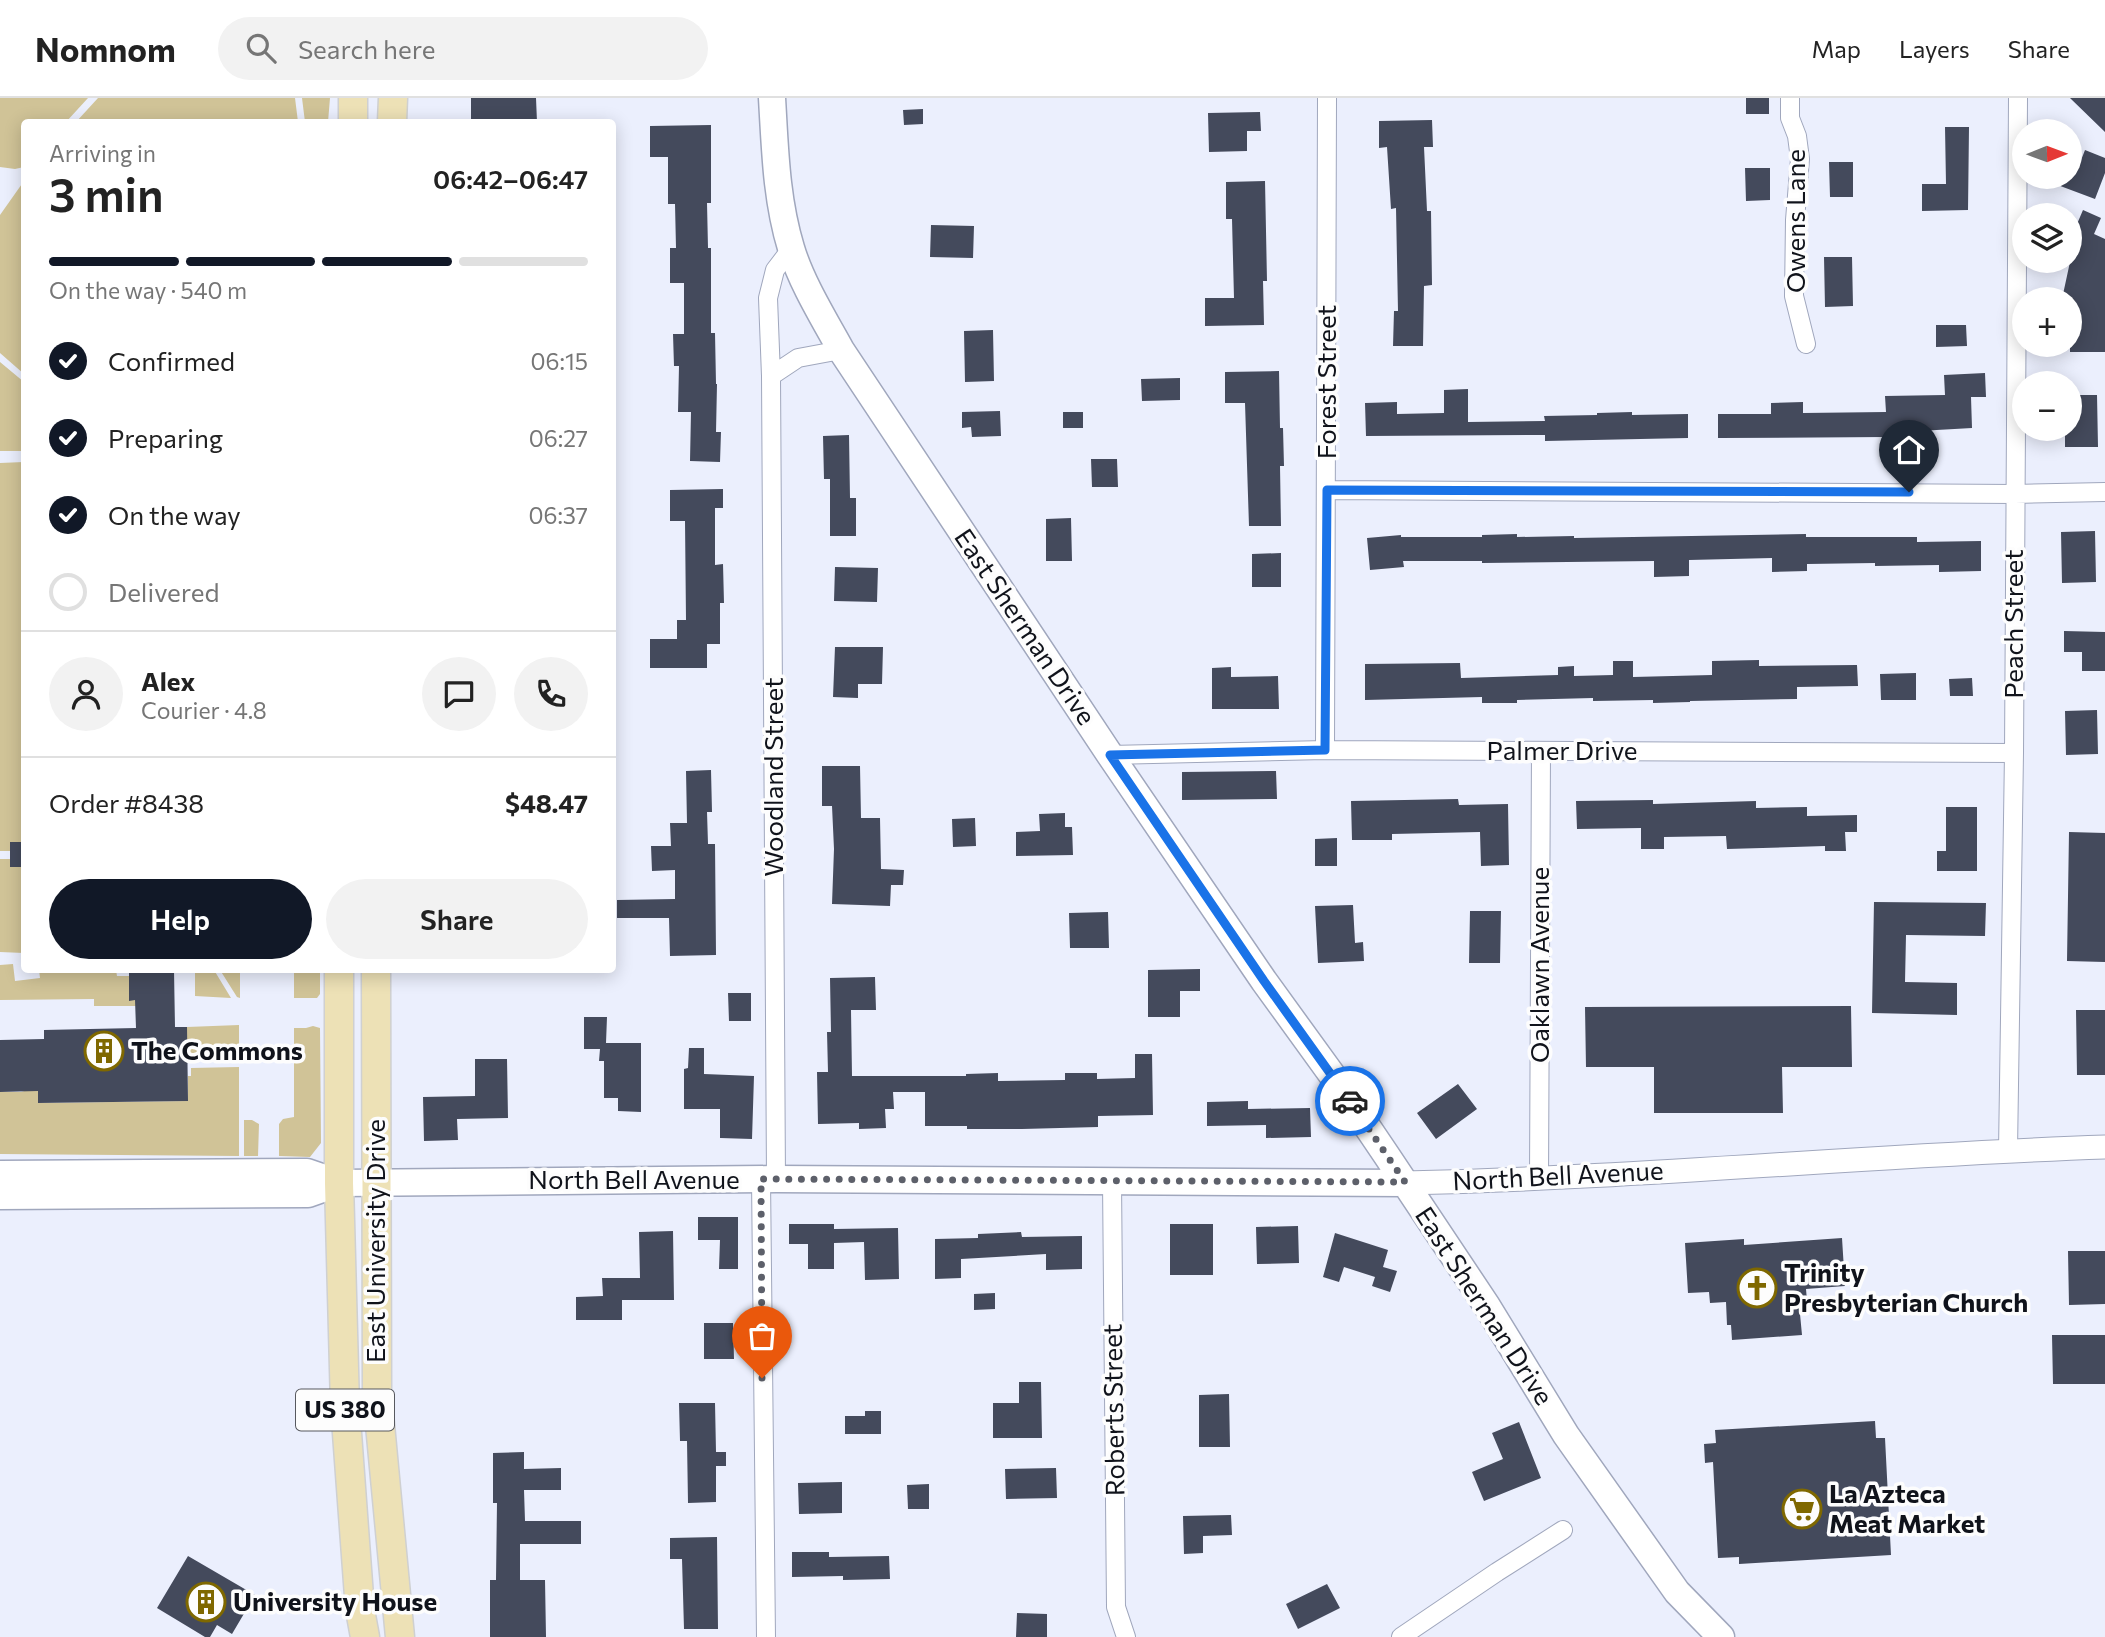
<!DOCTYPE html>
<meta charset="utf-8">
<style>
:root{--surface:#fff;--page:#f2f2f2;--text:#222;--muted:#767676;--line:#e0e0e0;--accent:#111827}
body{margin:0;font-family:Commissioner,sans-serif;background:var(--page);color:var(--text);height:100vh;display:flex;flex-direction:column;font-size:26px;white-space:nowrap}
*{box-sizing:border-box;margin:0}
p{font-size:23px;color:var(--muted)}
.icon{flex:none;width:38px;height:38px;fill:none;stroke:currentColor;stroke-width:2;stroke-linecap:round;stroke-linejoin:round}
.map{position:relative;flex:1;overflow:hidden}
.side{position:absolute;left:21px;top:21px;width:595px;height:854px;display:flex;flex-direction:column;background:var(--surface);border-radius:7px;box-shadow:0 4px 18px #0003}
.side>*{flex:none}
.needle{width:46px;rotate:89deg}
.buttons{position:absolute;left:2012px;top:21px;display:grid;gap:14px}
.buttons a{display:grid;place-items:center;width:70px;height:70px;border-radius:50%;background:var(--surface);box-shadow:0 4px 18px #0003;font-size:35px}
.pin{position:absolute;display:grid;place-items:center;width:60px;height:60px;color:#fff;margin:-72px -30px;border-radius:50% 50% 50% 0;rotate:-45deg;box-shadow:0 0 7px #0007}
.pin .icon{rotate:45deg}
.courier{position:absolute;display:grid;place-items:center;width:70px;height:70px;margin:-35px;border:5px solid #1a73e8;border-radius:50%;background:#fff;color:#222;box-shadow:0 2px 9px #0007}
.summary em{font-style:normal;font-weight:600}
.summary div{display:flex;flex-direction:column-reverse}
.summary{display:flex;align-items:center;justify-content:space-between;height:119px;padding:0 28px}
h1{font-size:46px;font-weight:600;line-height:52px}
.bar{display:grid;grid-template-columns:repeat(4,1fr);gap:10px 7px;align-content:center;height:84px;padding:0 28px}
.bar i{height:9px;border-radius:5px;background:var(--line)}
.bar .on{background:var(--accent)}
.bar p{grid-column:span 4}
.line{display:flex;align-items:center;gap:18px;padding:0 28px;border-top:2px solid var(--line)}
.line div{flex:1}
.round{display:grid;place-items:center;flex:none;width:74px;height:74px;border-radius:37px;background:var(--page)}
ol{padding:0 28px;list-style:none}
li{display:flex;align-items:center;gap:21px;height:77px}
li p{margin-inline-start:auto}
li .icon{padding:7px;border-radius:50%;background:var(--accent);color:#fff;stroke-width:4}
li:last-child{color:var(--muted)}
li i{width:38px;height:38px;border:4px solid var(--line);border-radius:50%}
.cta{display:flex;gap:14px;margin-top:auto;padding:14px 28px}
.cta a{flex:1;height:80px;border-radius:42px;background:var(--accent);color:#fff;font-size:28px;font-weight:600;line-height:80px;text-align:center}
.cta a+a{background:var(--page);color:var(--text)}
header{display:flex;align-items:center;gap:42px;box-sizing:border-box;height:98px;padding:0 35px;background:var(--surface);border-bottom:2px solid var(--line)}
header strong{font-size:33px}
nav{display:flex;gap:38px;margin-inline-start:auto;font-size:24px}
.search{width:490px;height:63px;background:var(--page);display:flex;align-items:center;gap:18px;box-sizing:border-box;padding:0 24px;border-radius:38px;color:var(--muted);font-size:26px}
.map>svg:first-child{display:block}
.green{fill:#d0c397}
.building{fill:#444a5c}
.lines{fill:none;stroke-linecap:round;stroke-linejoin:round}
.minor-casing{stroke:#a0a7bd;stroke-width:20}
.tertiary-casing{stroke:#a0a7bd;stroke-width:25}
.secondary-casing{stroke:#a0a7bd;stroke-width:29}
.primary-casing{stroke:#cfd0d1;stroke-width:31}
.minor{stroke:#fff;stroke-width:18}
.tertiary{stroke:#fff;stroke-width:23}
.secondary{stroke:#fff;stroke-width:26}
.primary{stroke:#ede1b6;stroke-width:28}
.done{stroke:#5d606a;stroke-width:7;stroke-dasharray:0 12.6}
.route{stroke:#1a73e8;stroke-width:9}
.labels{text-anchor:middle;stroke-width:7;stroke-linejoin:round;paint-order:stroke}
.shield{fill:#fdfdfd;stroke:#57595f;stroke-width:2}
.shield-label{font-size:24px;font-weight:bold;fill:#10131b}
.street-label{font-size:26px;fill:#10131b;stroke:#fdfdfd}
.poi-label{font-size:26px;font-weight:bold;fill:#10131b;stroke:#fdfdfd;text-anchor:start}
</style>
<header>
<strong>Nomnom</strong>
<div class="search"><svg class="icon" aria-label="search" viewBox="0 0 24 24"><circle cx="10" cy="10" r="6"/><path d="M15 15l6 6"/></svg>Search here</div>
<nav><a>Map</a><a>Layers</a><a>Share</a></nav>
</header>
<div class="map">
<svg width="2105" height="1539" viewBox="0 0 2105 1539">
<rect width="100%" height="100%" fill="#ebeffd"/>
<path class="green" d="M0,0H88L66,24H24V69L15,71L0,69Z
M98,0H295L298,24H76Z
M302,0H330L328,24H305Z
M24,83V276L0,255V117Z
M0,264L24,284V353H0Z
M24,364V744H10V753H0V365Z
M0,761H10V769H24V855L0,854Z
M13,866L15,883L40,880L39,872H116L117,878H129V902H135L137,908H94V901L0,902V867Z
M195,872H214L231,900L195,898Z
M220,872H240V900L237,899Z
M294,872H320V896L317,900H294Z
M239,927V962L190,963V952H187V929Z
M313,928L320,930L321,1045L310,1059L279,1058V1026L283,1021L294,1019V930H306Z
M239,969V1058L0,1056V994H21L38,989L39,1005L188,1003V978H191V970Z
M244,1022H252L259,1026L258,1058H244Z"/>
<path class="building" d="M471,0H536L537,24H471Z
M1746,0H1769V16H1746Z
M2070,0H2105V34Z
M923,11V26L904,27L903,12Z
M1260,14L1261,33H1247V53L1209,54L1208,15Z
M1432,22L1433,49H1424L1427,113H1431L1432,187L1424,188L1423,248H1393L1394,213H1398L1396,110L1391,111L1387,49L1379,50V23Z
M711,27V105H707L708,150H711V235H715L716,286H717L716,334H721L720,364L690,363L691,314H678L679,268H674L673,236H684V185H670V150H676L675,106H668V59H650V28Z
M1945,29H1969L1968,112L1922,113V86H1946Z
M2085,52L2105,60V75L2095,101L2039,80V79H2070V67L2078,70Z
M1829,64H1853V99H1830Z
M1745,70H1770V102L1746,103Z
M1265,83L1267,183H1263L1264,227L1205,228V200H1234L1232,121H1226V84Z
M2083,112L2101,120L2094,136L2105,141V254H2070V201H2062L2073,150L2070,149V124L2077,126Z
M931,127L974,128L973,160L930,159Z
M1824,159H1852L1853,208L1825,209Z
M1936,227H1966L1967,248L1936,249Z
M993,232L994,283L965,284L964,233Z
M1279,273L1280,330H1283L1284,368H1280L1281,428H1249L1245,305H1225V274Z
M1985,275L1986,299H1971L1972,330L1919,333V340L1886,341V339L1718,340V316H1771V305L1803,304V315L1886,314L1885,298L1945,297L1944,277Z
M1180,280V302L1142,303L1141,281Z
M1468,291V324L1545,323L1544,318L1597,317V315L1632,314V317L1688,316V340L1545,343V337L1366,338L1365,305L1397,304V316L1444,315V292Z
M2070,297H2097L2098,349H2065V331H2070Z
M1000,313L1001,338L972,339L971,329L962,330V314Z
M1063,314H1083V330H1063Z
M849,337L850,400H856V438H830V381H824L823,338Z
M1091,361H1117L1118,389H1092Z
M723,391V410H715V467L723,466L724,505H720V546H707V570H650V541H677V522H686L685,423H670V392Z
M1071,420L1072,463H1046V421Z
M2095,433L2096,484L2062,485L2061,434Z
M1517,436V439L1574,438V440L1806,436V439H1917V444L1981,443V473L1939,474V467L1875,468V465L1807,466V473L1772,474V460L1689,462V478L1654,479V463L1482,465V463H1403L1404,469L1370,472L1367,440L1401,437V439H1482V437Z
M1281,455V489H1252V456Z
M835,469L878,470L877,504L834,503Z
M2064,533L2105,534V573H2082V554H2064Z
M835,549H883L882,586H858V600L833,599Z
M1759,562V568L1857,567L1858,588L1797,589V601L1690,603V604L1653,605V602L1593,603V600L1517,602V605H1482V599L1365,602V566L1460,565L1461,580L1558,577V569L1574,568V578L1613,577V563H1633V579L1712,577V563Z
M1231,569V579L1278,578L1279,611H1212V570Z
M1916,575V602H1881L1880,576Z
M1972,580L1973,598H1950L1949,581Z
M2097,612L2098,656L2066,657L2065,613Z
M822,668H860L861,720H880L881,771L904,772L903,787H891L890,808L832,806L834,751L832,708H822Z
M711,672L712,714H707L708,746H715L716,857L670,858L669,820H617V802L675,801V772L652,773L651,748H671L670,725H687L686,673Z
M1276,673L1277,701L1182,702V674Z
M1458,701L1459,707L1508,706L1509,767L1481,768L1480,734L1392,736V742H1352L1351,703Z
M1653,702V706L1756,703V710L1807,709V718L1857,717V734H1845L1846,753H1825V748L1727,751L1726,738L1664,739V751H1641V730L1577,731L1576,703Z
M1946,709H1977V773H1937V753H1946Z
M1065,715V729H1072L1073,757L1016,758V734L1040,733L1039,716Z
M975,720L976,748L953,749L952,721Z
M2069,734L2105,735V864L2067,863Z
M1337,740V768H1315V741Z
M10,744H24V769H10Z
M1874,804L1986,805L1985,838L1906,837L1905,884L1957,885V917L1872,915Z
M1353,807L1355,845L1363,844L1364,863L1318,865L1315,808Z
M1470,813H1501L1500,865H1469Z
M1108,814L1109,850H1070L1069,815Z
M1200,871V893H1180V919H1148V872Z
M129,872H174L175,929H187L188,1003L38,1005V993L0,994V942L44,941V932L136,930L135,902L129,903Z
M875,879L876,912H851L852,978H966V976L998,975V983L1065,982V975H1097V981L1135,980V956H1152L1153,1017L1098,1018V1029L1022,1031H967V1028H925V994H893L894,1011H885L886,1030L859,1031V1025L818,1026L817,974H828L827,934H831L830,880Z
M728,895H751V923H729Z
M1851,908L1852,969H1782L1783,1015H1654V969H1586L1585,909Z
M2076,912H2105V977H2077Z
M584,919H607L606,945H641V1014L618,1013V1000H604V963H599L600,951H584Z
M689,950H704V976L754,978L752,1041L720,1040V1011H684V971L688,970Z
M475,961H507L508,1020L457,1021L458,1042L424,1043L423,999L475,998Z
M1458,986L1477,1011L1436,1041L1417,1015Z
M1248,1003V1011L1310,1010L1311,1039L1266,1040V1027L1207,1028V1004Z
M698,1119H738V1171H719L720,1142H698Z
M789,1126H834V1131L898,1130L899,1181L865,1182L864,1144L834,1145V1171H808V1146H789Z
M1170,1126H1213V1177H1170Z
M1298,1128L1299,1165L1257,1166L1256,1129Z
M673,1133L674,1202H622V1222H576V1199L603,1198L602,1180H640L639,1134Z
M1021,1134L1022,1139L1082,1138V1171L1046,1172V1156L961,1161V1180L935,1181V1141L978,1140V1136Z
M1335,1135L1388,1152L1383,1169L1397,1173L1390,1194L1372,1188L1375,1179L1344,1169L1339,1184L1323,1179Z
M1842,1140L1845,1188L1806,1191L1808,1215L1800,1216L1802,1237L1732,1242L1731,1227H1727L1726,1204L1710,1205L1709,1194L1688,1195L1685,1145L1744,1141V1147Z
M2068,1153H2105V1206L2069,1207Z
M995,1195V1211L974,1212V1196Z
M704,1225H733L734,1261H704Z
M2052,1237H2105V1286H2053Z
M1019,1284H1041L1042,1340H993V1305H1019Z
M1229,1296L1230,1349H1199V1297Z
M679,1305H715L716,1354H726V1368H716V1404L688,1405L687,1343H680Z
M865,1313H881V1336H845V1318H865Z
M1875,1323L1876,1340H1885L1891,1457L1739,1466V1459L1718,1460L1713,1364L1705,1365L1704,1346L1716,1345L1715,1332Z
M1519,1324L1541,1380L1484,1403L1472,1374L1503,1361L1492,1335Z
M524,1354V1371L561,1370V1392H524L525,1423H581V1446H520V1482H545L546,1539H490V1482H496L497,1405H493V1355Z
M1056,1370L1057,1400L1006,1401L1005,1371Z
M842,1384V1415L799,1416L798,1385Z
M929,1386V1411H908L907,1387Z
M1231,1417L1232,1437L1203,1438V1455L1184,1456L1183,1418Z
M717,1439L718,1531H684L682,1461H670V1440Z
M792,1454H829V1459L889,1458L890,1481L843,1482V1478L792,1479Z
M188,1458L255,1497L232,1536L217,1527L210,1539H205L157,1510Z
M1327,1486L1340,1510L1298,1531L1286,1506Z
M1017,1515L1047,1516V1539H1016Z"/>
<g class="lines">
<defs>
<path id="minor" d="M1790,0V20L1797,38L1800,61L1795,122L1794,198L1806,246
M771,278L798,260L841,252
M1327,392L2015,396L2105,394
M1325,652L1327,0
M1110,657L1325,652L2014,655
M2008,1053L2014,655L2018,0
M761,1081L766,1539
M776,1081L771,278L768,200L775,172L791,151
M1539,1081L1541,653
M1112,1083L1116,1509L1126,1539
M1401,1539L1497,1474L1563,1432"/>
<path id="tertiary" d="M1405,1085C1638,1080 1871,1057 2105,1049"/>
<path id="secondary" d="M772,0C775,50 776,101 791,150C801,184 824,221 841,252L1110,657L1264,883L1335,981L1387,1058L1487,1208L1566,1337L1677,1494L1721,1539
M0,1076L307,1074L339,1085L776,1081L1405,1085
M0,1098L308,1096L339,1085"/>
<path id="primary" d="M353,24V0
M392,24L393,0
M339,872V1085L345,1308L360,1512L365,1539
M376,872L377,1295L400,1539"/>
</defs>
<use href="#minor" class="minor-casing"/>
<use href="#tertiary" class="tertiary-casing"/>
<use href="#secondary" class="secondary-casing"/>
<use href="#primary" class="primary-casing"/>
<use href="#minor" class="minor"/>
<use href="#tertiary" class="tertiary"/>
<use href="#secondary" class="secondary"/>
<use href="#primary" class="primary"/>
</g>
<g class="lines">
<path class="done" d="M762,1280L761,1081L1405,1084L1350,1003"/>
<path class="route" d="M1350,1003L1264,883L1110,657L1325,652L1327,392L1909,394"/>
</g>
<defs>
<symbol id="building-ring" viewBox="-11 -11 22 22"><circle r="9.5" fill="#fdfdfd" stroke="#7f6800" stroke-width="1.5"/><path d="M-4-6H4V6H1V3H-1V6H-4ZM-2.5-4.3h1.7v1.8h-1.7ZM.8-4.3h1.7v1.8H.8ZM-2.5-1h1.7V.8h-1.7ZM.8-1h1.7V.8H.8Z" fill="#7f6800"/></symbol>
<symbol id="church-ring" viewBox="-11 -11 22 22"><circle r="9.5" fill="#fdfdfd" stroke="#7f6800" stroke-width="1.5"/><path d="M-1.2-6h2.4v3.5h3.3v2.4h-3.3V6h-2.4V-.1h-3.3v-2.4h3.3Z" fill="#7f6800"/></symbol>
<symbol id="supermarket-ring" viewBox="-11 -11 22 22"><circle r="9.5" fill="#fdfdfd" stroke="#7f6800" stroke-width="1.5"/><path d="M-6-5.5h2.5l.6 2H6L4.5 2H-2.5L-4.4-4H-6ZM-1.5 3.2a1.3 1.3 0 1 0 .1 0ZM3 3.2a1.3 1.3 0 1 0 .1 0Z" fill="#7f6800"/></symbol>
</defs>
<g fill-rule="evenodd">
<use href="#building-ring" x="82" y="931" width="44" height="44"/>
<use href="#church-ring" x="1735" y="1168" width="44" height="44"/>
<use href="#supermarket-ring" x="1780" y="1389" width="44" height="44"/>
<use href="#building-ring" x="184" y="1482" width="44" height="44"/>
</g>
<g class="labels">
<rect class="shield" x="296" y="1291.5" width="98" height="41" rx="5"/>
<g class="shield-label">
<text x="345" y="1320">US 380</text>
</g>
<g class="street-label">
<text transform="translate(1796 123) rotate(-90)" y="9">Owens Lane</text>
<text transform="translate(1327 284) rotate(-90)" y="9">Forest Street</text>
<text transform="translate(2014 526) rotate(-90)" y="9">Peach Street</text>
<text transform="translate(1025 529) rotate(56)" y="9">East Sherman Drive</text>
<text x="1562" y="662">Palmer Drive</text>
<text transform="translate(774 679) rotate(-90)" y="9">Woodland Street</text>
<text transform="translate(1540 867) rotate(-90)" y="9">Oaklawn Avenue</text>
<text transform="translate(1558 1078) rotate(-3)" y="9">North Bell Avenue</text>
<text x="634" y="1091">North Bell Avenue</text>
<text transform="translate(376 1143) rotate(-90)" y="9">East University Drive</text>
<text transform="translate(1484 1208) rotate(57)" y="9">East Sherman Drive</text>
<text transform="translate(1114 1312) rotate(-91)" y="9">Roberts Street</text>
</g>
<g class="poi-label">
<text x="131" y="962">The Commons</text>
<text x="1784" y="1184">Trinity<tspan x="1784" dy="30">Presbyterian Church</tspan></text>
<text x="1829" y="1405">La Azteca<tspan x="1829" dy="30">Meat Market</tspan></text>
<text x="233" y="1513">University House</text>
</g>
</g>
</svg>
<div class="buttons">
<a><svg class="needle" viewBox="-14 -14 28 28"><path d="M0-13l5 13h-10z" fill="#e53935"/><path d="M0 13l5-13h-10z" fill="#767676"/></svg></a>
<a><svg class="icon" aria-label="layers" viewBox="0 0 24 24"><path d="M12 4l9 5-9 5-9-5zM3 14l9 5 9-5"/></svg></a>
<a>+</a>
<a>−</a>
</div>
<div class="pin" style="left:762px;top:1280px;background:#ea580c"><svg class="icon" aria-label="bag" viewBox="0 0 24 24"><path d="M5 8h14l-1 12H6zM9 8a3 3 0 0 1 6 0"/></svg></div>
<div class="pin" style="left:1909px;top:394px;background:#1f2937"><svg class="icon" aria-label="home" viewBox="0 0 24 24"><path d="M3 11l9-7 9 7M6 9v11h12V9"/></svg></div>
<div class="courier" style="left:1350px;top:1003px"><svg class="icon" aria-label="car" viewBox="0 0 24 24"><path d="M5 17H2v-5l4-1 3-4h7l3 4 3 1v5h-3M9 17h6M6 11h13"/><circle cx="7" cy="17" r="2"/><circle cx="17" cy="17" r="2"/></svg></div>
<section class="side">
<div class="summary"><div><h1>3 min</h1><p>Arriving in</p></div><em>06:42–06:47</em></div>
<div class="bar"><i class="on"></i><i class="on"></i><i class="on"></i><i></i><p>On the way · 540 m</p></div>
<ol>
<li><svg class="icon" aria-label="check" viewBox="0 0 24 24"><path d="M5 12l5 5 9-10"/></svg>Confirmed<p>06:15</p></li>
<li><svg class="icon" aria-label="check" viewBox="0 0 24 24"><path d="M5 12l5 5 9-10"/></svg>Preparing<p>06:27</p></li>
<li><svg class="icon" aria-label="check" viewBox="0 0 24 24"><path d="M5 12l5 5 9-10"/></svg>On the way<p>06:37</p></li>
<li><i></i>Delivered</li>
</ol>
<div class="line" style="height:126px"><a class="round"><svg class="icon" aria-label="person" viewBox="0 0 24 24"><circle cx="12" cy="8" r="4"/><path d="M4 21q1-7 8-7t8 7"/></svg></a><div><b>Alex</b><p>Courier · 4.8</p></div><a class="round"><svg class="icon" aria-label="chat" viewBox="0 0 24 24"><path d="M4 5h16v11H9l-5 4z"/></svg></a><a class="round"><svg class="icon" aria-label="phone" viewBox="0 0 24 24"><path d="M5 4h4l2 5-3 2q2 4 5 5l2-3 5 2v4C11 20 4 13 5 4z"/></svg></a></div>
<div class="line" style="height:91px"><div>Order #8438</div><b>$48.47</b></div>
<div class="cta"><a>Help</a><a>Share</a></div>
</section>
</div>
